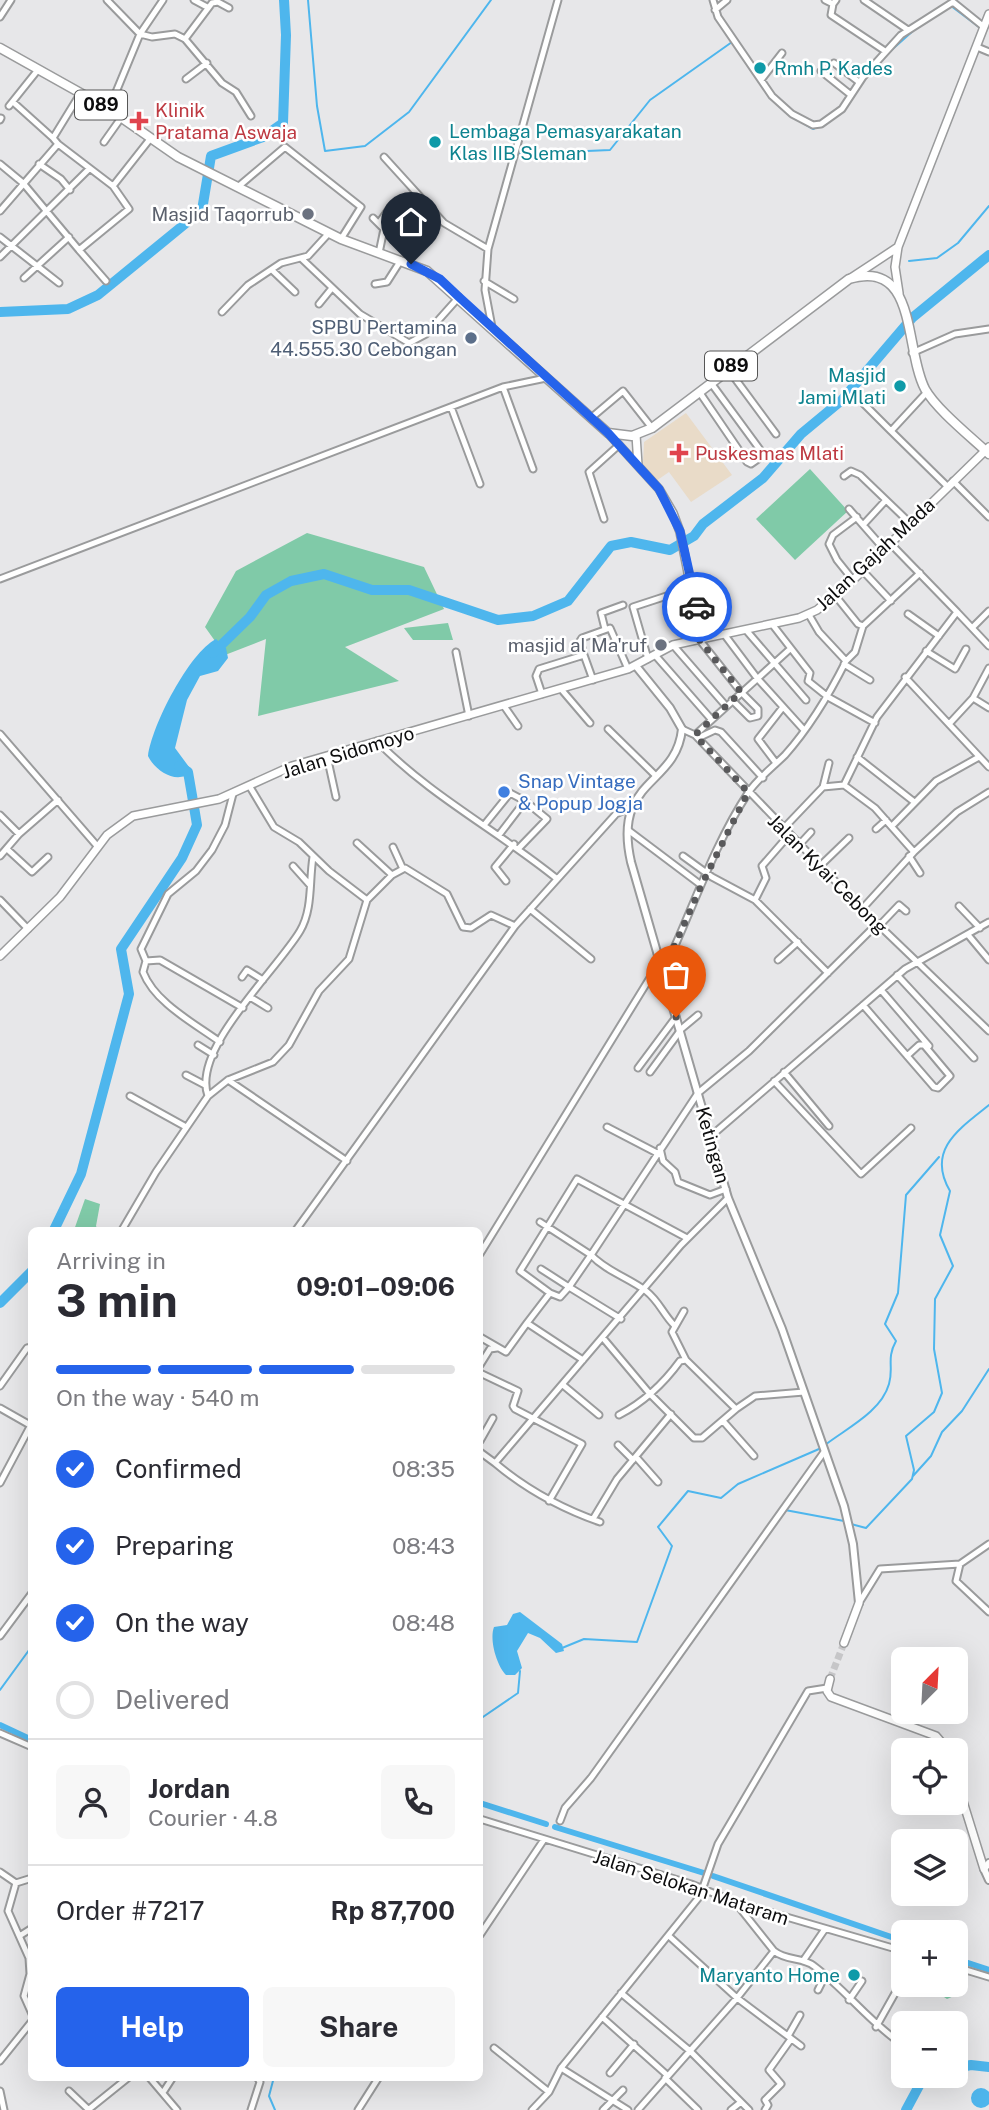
<!DOCTYPE html>
<meta charset="utf-8">
<style>
:root{--surface:#fff;--page:#f7f7f7;--text:#2b2b33;--muted:#7c7c81;--line:#e1e1e2;--accent:#2563eb}
body{margin:0;font-family:"Public Sans",sans-serif;background:var(--page);color:var(--text);height:100vh;display:flex;flex-direction:column;font-size:26px;white-space:nowrap}
*{box-sizing:border-box;margin:0}
p{font-size:23px;color:var(--muted)}
.icon{flex:none;width:38px;height:38px;fill:none;stroke:currentColor;stroke-width:2;stroke-linecap:round;stroke-linejoin:round}
.map{position:relative;flex:1;overflow:hidden}
.side{position:absolute;left:28px;top:1227px;width:455px;height:854px;display:flex;flex-direction:column;background:var(--surface);border-radius:10px;box-shadow:0 7px 28px #0002}
.side>*{flex:none}
.needle{width:46px;rotate:24deg}
.fabs{position:absolute;left:891px;top:1647px;display:grid;gap:14px}
.fabs a{display:grid;place-items:center;width:77px;height:77px;border-radius:10px;background:var(--surface);box-shadow:0 7px 28px #0002;font-size:35px}
.pin{position:absolute;display:grid;place-items:center;width:60px;height:60px;color:#fff;margin:-72px -30px;border-radius:50% 50% 50% 0;rotate:-45deg;box-shadow:0 0 7px #0007}
.pin .icon{rotate:45deg}
.courier{position:absolute;display:grid;place-items:center;width:70px;height:70px;margin:-35px;border:5px solid #2563eb;border-radius:50%;background:#fff;color:#222;box-shadow:0 2px 9px #0007}
.summary em{font-style:normal;font-weight:700}
.summary div{display:flex;flex-direction:column-reverse}
.summary{display:flex;align-items:center;justify-content:space-between;height:119px;padding:0 28px}
h1{font-size:46px;font-weight:700;line-height:52px}
.bar{display:grid;grid-template-columns:repeat(4,1fr);gap:10px 7px;align-content:center;height:84px;padding:0 28px}
.bar i{height:9px;border-radius:5px;background:var(--line)}
.bar .on{background:var(--accent)}
.bar p{grid-column:span 4}
.line{display:flex;align-items:center;gap:18px;padding:0 28px;border-top:2px solid var(--line)}
.line div{flex:1}
.round{display:grid;place-items:center;flex:none;width:74px;height:74px;border-radius:10px;background:var(--page)}
ol{padding:0 28px;list-style:none}
li{display:flex;align-items:center;gap:21px;height:77px}
li p{margin-inline-start:auto}
li .icon{padding:7px;border-radius:50%;background:var(--accent);color:#fff;stroke-width:4}
li:last-child{color:var(--muted)}
li i{width:38px;height:38px;border:4px solid var(--line);border-radius:50%}
.primary-button{display:flex;gap:14px;margin-top:auto;padding:14px 28px}
.primary-button a{flex:1;height:80px;border-radius:10px;background:var(--accent);color:#fff;font-size:28px;font-weight:700;line-height:80px;text-align:center}
.primary-button a+a{background:var(--page);color:var(--text)}
.map>svg:first-child{display:block}
.medical{fill:#e9dbc8}
.green{fill:#80caa8}
.water{fill:#4eb6ed}
.lines{fill:none;stroke-linecap:round;stroke-linejoin:round}
.stream{stroke:#4eb6ed;stroke-width:2}
.canal{stroke:#4eb6ed;stroke-width:6}
.river{stroke:#4eb6ed;stroke-width:10}
.secondary-tunnel{stroke:#c6c6c8;stroke-width:7;stroke-dasharray:7 3.5;stroke-linecap:butt}
.minor-casing{stroke:#9a9b9c;stroke-width:9}
.tertiary-casing{stroke:#9a9b9c;stroke-width:10}
.secondary-casing{stroke:#9a9b9c;stroke-width:10}
.primary-casing{stroke:#9a9b9c;stroke-width:11}
.minor{stroke:#fff;stroke-width:5}
.tertiary{stroke:#fff;stroke-width:6}
.secondary{stroke:#fff;stroke-width:7}
.primary{stroke:#fff;stroke-width:8}
.done{stroke:#59595b;stroke-width:7;stroke-dasharray:0 12.6}
.route{stroke:#2563eb;stroke-width:9}
.culture-dot{fill:#0f9aa8;stroke:#fff;stroke-width:2.5}
.health-dot{fill:#e0444e;stroke:#fff;stroke-width:2.5}
.worship-dot{fill:#6b7280;stroke:#fff;stroke-width:2.5}
.service-dot{fill:#5c6f8a;stroke:#fff;stroke-width:2.5}
.shop-dot{fill:#3f7fe0;stroke:#fff;stroke-width:2.5}
.labels{text-anchor:middle;stroke-width:5;stroke-linejoin:round;paint-order:stroke}
.shield{fill:#fff;stroke:#565656;stroke-width:2}
.shield-label{font-size:18px;font-weight:bold;fill:#0d0d0e}
.culture-label{font-size:19px;fill:#0d838f;stroke:#fff;text-anchor:start}
.health-label{font-size:19px;fill:#be3a42;stroke:#fff;text-anchor:start}
.worship-label{font-size:19px;fill:#5b616d;stroke:#fff;text-anchor:end}
.service-label{font-size:19px;fill:#4e5e75;stroke:#fff;text-anchor:end}
.street-label{font-size:19px;fill:#0d0d0e;stroke:#fff}
.shop-label{font-size:19px;fill:#366cbe;stroke:#fff;text-anchor:start}
</style>
<div class="map">
<svg width="989" height="2110" viewBox="0 0 989 2110">
<rect width="100%" height="100%" fill="#e7e7e9"/>
<path class="medical" d="M686,413L732,475L691,502L669,472L656,481L643,464L644,442Z"/>
<path class="green" d="M810,469L848,511L795,560L756,519Z
M307,533L424,567L444,609L345,647L399,681L258,716L266,639L225,655L205,627L236,571Z
M448,623L453,640H413L404,628Z
M85,1199L100,1204L96,1226L98,1230H74Z
M956,1975L962,1976L963,1992L947,1999L938,1993L939,1985L956,1984Z"/>
<path class="water" d="M216,639L226,648L228,658L218,671L200,676L187,700L175,748L192,771C178,786 155,771 148,756C152,725 189,653 216,639Z
M520,1612L562,1644L564,1651L556,1653L540,1638L528,1633L517,1651L522,1668L515,1675H506C497,1666 489,1640 494,1627L507,1625L513,1614Z
M971 2098a10 10 0 1 1 20 0a10 10 0 1 1-20 0Z"/>
<g class="lines">
<path class="stream" d="M308,0L317,106L325,151L365,146L409,112L491,0
M951,6L979,27
M887,54L914,30
M794,118L813,129L817,127
M825,124L838,115
M519,154L610,150L650,100L732,42
M909,261L937,258L958,243L989,206
M825,1445C847,1428 881,1412 889,1384C894,1367 886,1359 896,1341L885,1324L898,1293L906,1195L939,1157
M913,1476L931,1456L942,1432L962,1411L989,1369
M785,1510L844,1521
M851,1524L866,1528L912,1479L914,1470L906,1436L934,1412L942,1393L934,1349L935,1299L953,1266L940,1235L950,1191C926,1150 959,1129 989,1105
M562,1648L584,1639L637,1642L672,1546L658,1527L688,1491L721,1498L738,1484L819,1449
M0,1690L32,1646
M480,1719L518,1693L520,1671
M274,2077L269,2096L275,2110"/>
<path class="canal" d="M0,1725L32,1740
M480,1803L546,1824
M555,1827L704,1873
M713,1876L903,1941
M956,1959L989,1970"/>
<path class="river" d="M0,312L68,309L98,295L202,210L211,156L263,137L283,123L286,35L284,0
M213,653L250,617L266,595L291,581L324,574L372,590H409L498,620L533,616L568,601L611,546L631,542L670,550L694,536L703,524L763,478L801,434L842,400L912,318L989,255
M179,766L188,772L193,801
M54,1230L81,1174L129,994L121,949L182,858L197,825L194,807
M0,1303L32,1271
M956,2068L971,2065L989,2067
M906,2110L920,2084L938,2076"/>
<path class="secondary-tunnel" d="M830,1679L844,1643"/>
<defs>
<path id="minor" d="M107,0L140,34L152,37L175,34L185,39L222,83L236,92L251,116
M194,0L207,7
M713,0L718,17L772,96L792,114L813,125L821,124L842,109L863,77L901,35L953,2
M825,0L833,4L836,0
M864,0L908,30
M953,2L984,27
M833,4L831,15L885,51
M715,10L727,0
M0,17L11,0
M185,39L212,3L218,2L229,8
M977,47L989,52
M834,63L859,82
M821,71L851,95
M186,79L207,63
M761,80L782,53
M13,102L53,138
M9,106L37,71
M109,109L140,34L163,0
M0,120L1,118
M104,142L121,118
M58,144L113,186L150,139
M384,157L444,223L488,249
M0,164L23,183L79,250L129,209L113,186
M39,164L61,179L70,190
M239,186L285,147L361,207L341,239
M0,211L58,144L53,138L80,94
M373,218L384,229L379,253
M379,223L391,206
M0,237L59,283
M79,250L106,281
M0,257L89,169
M302,259L360,314L409,343L426,334L459,297
M406,262L430,226
M273,271L295,292
M24,278L69,237
M484,281L514,299
M375,284L387,282L401,260
M319,304L332,288
M222,312L248,285L281,263L308,256L329,233
M492,327L485,290L488,249L558,0
M912,353L955,334L989,329
M728,369L776,434
M503,387L533,469
M927,392L891,431L947,486
M700,393L747,462L751,464L761,457V451L711,383
M864,404L891,431
M451,407L480,484
M591,418L623,391L652,428
M844,476L851,471L860,475L910,523
M953,481L989,517
M849,509L884,549
M604,519L589,472L619,445
M863,525L886,500
M890,543L957,612
M862,570L891,601
M0,579L503,387L546,378
M853,580L837,560L829,544L833,535L857,517
M834,594L858,624L863,626L920,573
M908,614L939,636
M772,624L810,673L808,681L828,697L875,723
M974,626L989,611
M605,629L601,613L623,605
M746,630L806,700
M724,634L757,678L804,730
M698,638L741,692L758,709V716L750,718L732,700
M673,645L726,706
M926,651L955,669L966,649
M456,652L469,716
M584,655L580,641L582,638L610,628L628,669
M655,655L711,719
M648,659L633,607L691,588
M846,661L855,652L863,626
M844,664L870,680
M905,677L989,767
M561,689L590,723
M542,694L536,676L539,669L584,655L593,680
M973,698L989,708
M504,706L518,726
M949,724L973,698L989,668
M608,729L655,775
M682,729L695,735L862,909L989,1031
M0,734L98,847
M695,735L790,649
M698,738L715,730L721,732L763,778
M377,741C429,795 498,831 556,878
M327,756L336,797
M857,757L913,801
M776,763L758,739L783,707
M844,785L877,717L957,612L989,646
M250,787L274,827L299,842L329,871L367,900L392,875L405,868L447,894L463,927L471,928L491,915L515,926
M823,787L844,785L875,808L914,852
M0,815L19,834
M485,824L510,793L525,801
M892,826L936,781L979,757
M783,829L823,787L829,763
M876,829L886,820
M628,830L701,885
M499,835L525,801L547,819L519,848
M357,843L392,875
M799,845L811,832
M393,847L403,869
M7,849L32,872L48,857
M0,856L19,834L58,800
M683,856L712,877L755,900L828,973
M909,856L920,873
M293,866L310,885
M820,866L849,838
M506,881L495,867L514,844
M0,900L28,929
M755,900L766,878L762,866L789,835
M959,906L980,928
M530,909L591,959
M862,909L914,852L957,812L989,792
M879,926L899,905L906,911
M969,936L989,960
M778,960L798,942
M146,961L160,960L243,1008
M663,972C691,914 712,848 748,793C757,779 773,767 785,755C810,727 829,695 846,661L819,632L809,615
M897,975L974,1058
M242,977L247,970L263,980
M881,990L929,1046
M250,997L268,1008
M863,1005L934,1087L938,1088L950,1076L924,1045H919L907,1056
M680,1030L698,1015
M220,1042C194,1023 155,1003 143,972L146,961L141,949L168,894L196,871L212,850L225,825L233,794
M198,1045L214,1055
M638,1068L676,1017
M650,1072L680,1031
M784,1072L829,1126
M186,1075L205,1085
M228,1080L347,1161
M774,1081L861,1174L911,1128
M130,1096L186,1127
M208,1096L228,1080L273,1062L289,1045L319,991L349,959L367,900
M607,1127L657,1153
M711,1136L905,969L989,922
M660,1148L663,1161L675,1172L678,1182L710,1195L726,1189
M540,1222L591,1255L569,1287L621,1319
M122,1230L156,1172L208,1096C191,1049 277,970 300,931C313,909 309,881 313,857
M296,1230L515,926L616,814L629,808
M480,1254L659,963
M541,1269L569,1287L560,1297L550,1293L527,1323L583,1360
M550,1293L520,1271L577,1179L687,1238
M684,1311L672,1332L686,1360
M674,1325C663,1314 659,1301 646,1291C629,1278 606,1271 591,1255L698,1093L749,1051L877,924
M480,1337L506,1352L527,1323
M603,1338L650,1394L694,1438H702L736,1409L686,1360L680,1361C664,1383 644,1402 619,1415
M480,1365L490,1349L497,1348
M480,1373L518,1391L513,1406L515,1409L582,1444L549,1501
M563,1385L599,1415
M0,1386L27,1348L32,1347
M0,1408L30,1425
M736,1409L755,1396L804,1392
M723,1421L754,1456
M480,1441L493,1418
M618,1445L633,1460
M480,1452L495,1463
M636,1457L658,1482
M0,1483L32,1423
M593,1519L617,1479L671,1414
M600,1522C560,1508 527,1490 495,1463L681,1245L728,1198
M960,1564L956,1581L989,1612
M859,1603L880,1569L960,1564L989,1544
M0,1636L32,1593
M0,1733L32,1747
M480,1819L691,1884L735,1902L903,1951
M560,1821L565,1808L591,1778L824,1452
M0,1872L16,1883L8,1911L29,1958L30,1974L24,1996L32,2014
M16,1883L32,1878
M735,1902L774,1951
M21,1935L32,1928
M480,1935L543,1841
M670,1937L737,1998L774,1951C786,1961 803,1957 814,1966C846,1990 869,2022 903,2045
M803,1961L825,1929
M956,1967L989,1977
M818,1990L825,1976
M621,1993L690,2051L638,2110
M849,2000L862,1981
M602,2017L667,2075
M876,2027L903,1979
M788,2036L800,2015
M494,2048L549,2092
M0,2061L32,2021
M561,2068L628,2110
M610,2073L634,2044
M149,2077L177,2110
M665,2078L698,2110
M0,2091L4,2110
M69,2091L89,2110
M164,2091L173,2077
M88,2110L129,2077
M251,2110L260,2082L257,2077
M358,2110L379,2077
M532,2110L549,2092L561,2068L700,1896L718,1844L808,1691L827,1688
M603,2110L623,2090
M731,2110L741,2102
M749,2110L690,2051L737,1998L801,2046
M765,2110L768,2105L765,2100L781,2084L769,2070L791,2039"/>
<path id="tertiary" d="M636,666L670,708L682,729C676,787 612,778 631,862L728,1198L782,1329L844,1506L853,1544L859,1603
M989,1863L984,1869L989,1880"/>
<path id="secondary" d="M851,278L898,247
M899,293L895,267L898,247L989,14
M608,433L659,489L673,513L680,532L691,588L707,636
M636,435L638,465
M0,956L60,897L107,835L133,816L219,799L292,766L628,669L673,645L799,618L817,610L853,580L989,447
M844,1643L859,1603
M830,1679L827,1691L831,1697L936,1736L948,1750
M956,1779L984,1869"/>
<path id="primary" d="M0,48L109,109L178,157L341,239L427,271L608,433L632,436L652,428L849,279C918,258 904,349 925,389C936,409 971,437 989,454"/>
</defs>
<use href="#minor" class="minor-casing"/>
<use href="#tertiary" class="tertiary-casing"/>
<use href="#secondary" class="secondary-casing"/>
<use href="#primary" class="primary-casing"/>
<use href="#minor" class="minor"/>
<use href="#tertiary" class="tertiary"/>
<use href="#secondary" class="secondary"/>
<use href="#primary" class="primary"/>
</g>
<g class="lines">
<path class="done" d="M676,1017L662,974L701,886L748,792L695,735L741,692L698,638L707,636L697,607"/>
<path class="route" d="M411,264L440,279L459,297L608,433L659,489L680,531L697,607"/>
</g>
<g class="culture-dot">
<circle cx="760" cy="68" r="7"/>
<circle cx="435" cy="142" r="7"/>
<circle cx="900" cy="386" r="7"/>
<circle cx="854" cy="1975" r="7"/>
</g>
<g class="health-dot">
<path d="M135.5 110.5h7v7h7v7h-7v7h-7v-7h-7v-7h7z"/>
<path d="M675.5 442.5h7v7h7v7h-7v7h-7v-7h-7v-7h7z"/>
</g>
<g class="worship-dot">
<circle cx="308" cy="214" r="7"/>
<circle cx="661" cy="645" r="7"/>
</g>
<circle class="service-dot" cx="471" cy="338" r="7"/>
<circle class="shop-dot" cx="504" cy="792" r="7"/>
<g class="labels">
<g class="shield">
<rect x="75" y="90.5" width="52" height="29" rx="5"/>
<rect x="705" y="351.5" width="52" height="29" rx="5"/>
</g>
<g class="shield-label">
<text x="101" y="111">089</text>
<text x="731" y="372">089</text>
</g>
<g class="culture-label">
<text x="774" y="75">Rmh P. Kades</text>
<text x="449" y="138">Lembaga Pemasyarakatan<tspan x="449" dy="22">Klas IIB Sleman</tspan></text>
<text x="886" y="382" text-anchor="end">Masjid<tspan x="886" dy="22">Jami Mlati</tspan></text>
<text x="840" y="1982" text-anchor="end">Maryanto Home</text>
</g>
<g class="health-label">
<text x="155" y="117">Klinik<tspan x="155" dy="22">Pratama Aswaja</tspan></text>
<text x="695" y="460">Puskesmas Mlati</text>
</g>
<g class="worship-label">
<text x="294" y="221">Masjid Taqorrub</text>
<text x="647" y="652">masjid al Ma'ruf</text>
</g>
<g class="service-label">
<text x="457" y="334">SPBU Pertamina<tspan x="457" dy="22">44.555.30 Cebongan</tspan></text>
</g>
<g class="street-label">
<text transform="translate(875 554) rotate(-43)" y="7">Jalan Gajah Mada</text>
<text transform="translate(348 752) rotate(-17)" y="7">Jalan Sidomoyo</text>
<text transform="translate(828 874) rotate(45)" y="7">Jalan Kyai Cebong</text>
<text transform="translate(713 1145) rotate(74)" y="7">Ketingan</text>
<text transform="translate(691 1887) rotate(18)" y="7">Jalan Selokan Mataram</text>
</g>
<g class="shop-label">
<text x="518" y="788">Snap Vintage<tspan x="518" dy="22">&amp; Popup Jogja</tspan></text>
</g>
</g>
</svg>
<div class="fabs">
<a><svg class="needle" viewBox="-14 -14 28 28"><path d="M0-13l5 13h-10z" fill="#e53935"/><path d="M0 13l5-13h-10z" fill="#7c7c81"/></svg></a>
<a><svg class="icon" aria-label="locate" viewBox="0 0 24 24"><circle cx="12" cy="12" r="6"/><path d="M12 2v4M12 18v4M2 12h4M18 12h4"/></svg></a>
<a><svg class="icon" aria-label="layers" viewBox="0 0 24 24"><path d="M12 4l9 5-9 5-9-5zM3 14l9 5 9-5"/></svg></a>
<a>+</a>
<a>−</a>
</div>
<div class="pin" style="left:676px;top:1017px;background:#ea580c"><svg class="icon" aria-label="bag" viewBox="0 0 24 24"><path d="M5 8h14l-1 12H6zM9 8a3 3 0 0 1 6 0"/></svg></div>
<div class="pin" style="left:411px;top:264px;background:#1f2937"><svg class="icon" aria-label="home" viewBox="0 0 24 24"><path d="M3 11l9-7 9 7M6 9v11h12V9"/></svg></div>
<div class="courier" style="left:697px;top:607px"><svg class="icon" aria-label="car" viewBox="0 0 24 24"><path d="M5 17H2v-5l4-1 3-4h7l3 4 3 1v5h-3M9 17h6M6 11h13"/><circle cx="7" cy="17" r="2"/><circle cx="17" cy="17" r="2"/></svg></div>
<section class="side">
<div class="summary"><div><h1>3 min</h1><p>Arriving in</p></div><em>09:01–09:06</em></div>
<div class="bar"><i class="on"></i><i class="on"></i><i class="on"></i><i></i><p>On the way · 540 m</p></div>
<ol>
<li><svg class="icon" aria-label="check" viewBox="0 0 24 24"><path d="M5 12l5 5 9-10"/></svg>Confirmed<p>08:35</p></li>
<li><svg class="icon" aria-label="check" viewBox="0 0 24 24"><path d="M5 12l5 5 9-10"/></svg>Preparing<p>08:43</p></li>
<li><svg class="icon" aria-label="check" viewBox="0 0 24 24"><path d="M5 12l5 5 9-10"/></svg>On the way<p>08:48</p></li>
<li><i></i>Delivered</li>
</ol>
<div class="line" style="height:126px"><a class="round"><svg class="icon" aria-label="person" viewBox="0 0 24 24"><circle cx="12" cy="8" r="4"/><path d="M4 21q1-7 8-7t8 7"/></svg></a><div><b>Jordan</b><p>Courier · 4.8</p></div><a class="round"><svg class="icon" aria-label="phone" viewBox="0 0 24 24"><path d="M5 4h4l2 5-3 2q2 4 5 5l2-3 5 2v4C11 20 4 13 5 4z"/></svg></a></div>
<div class="line" style="height:91px"><div>Order #7217</div><b>Rp 87,700</b></div>
<div class="primary-button"><a>Help</a><a>Share</a></div>
</section>
</div>
